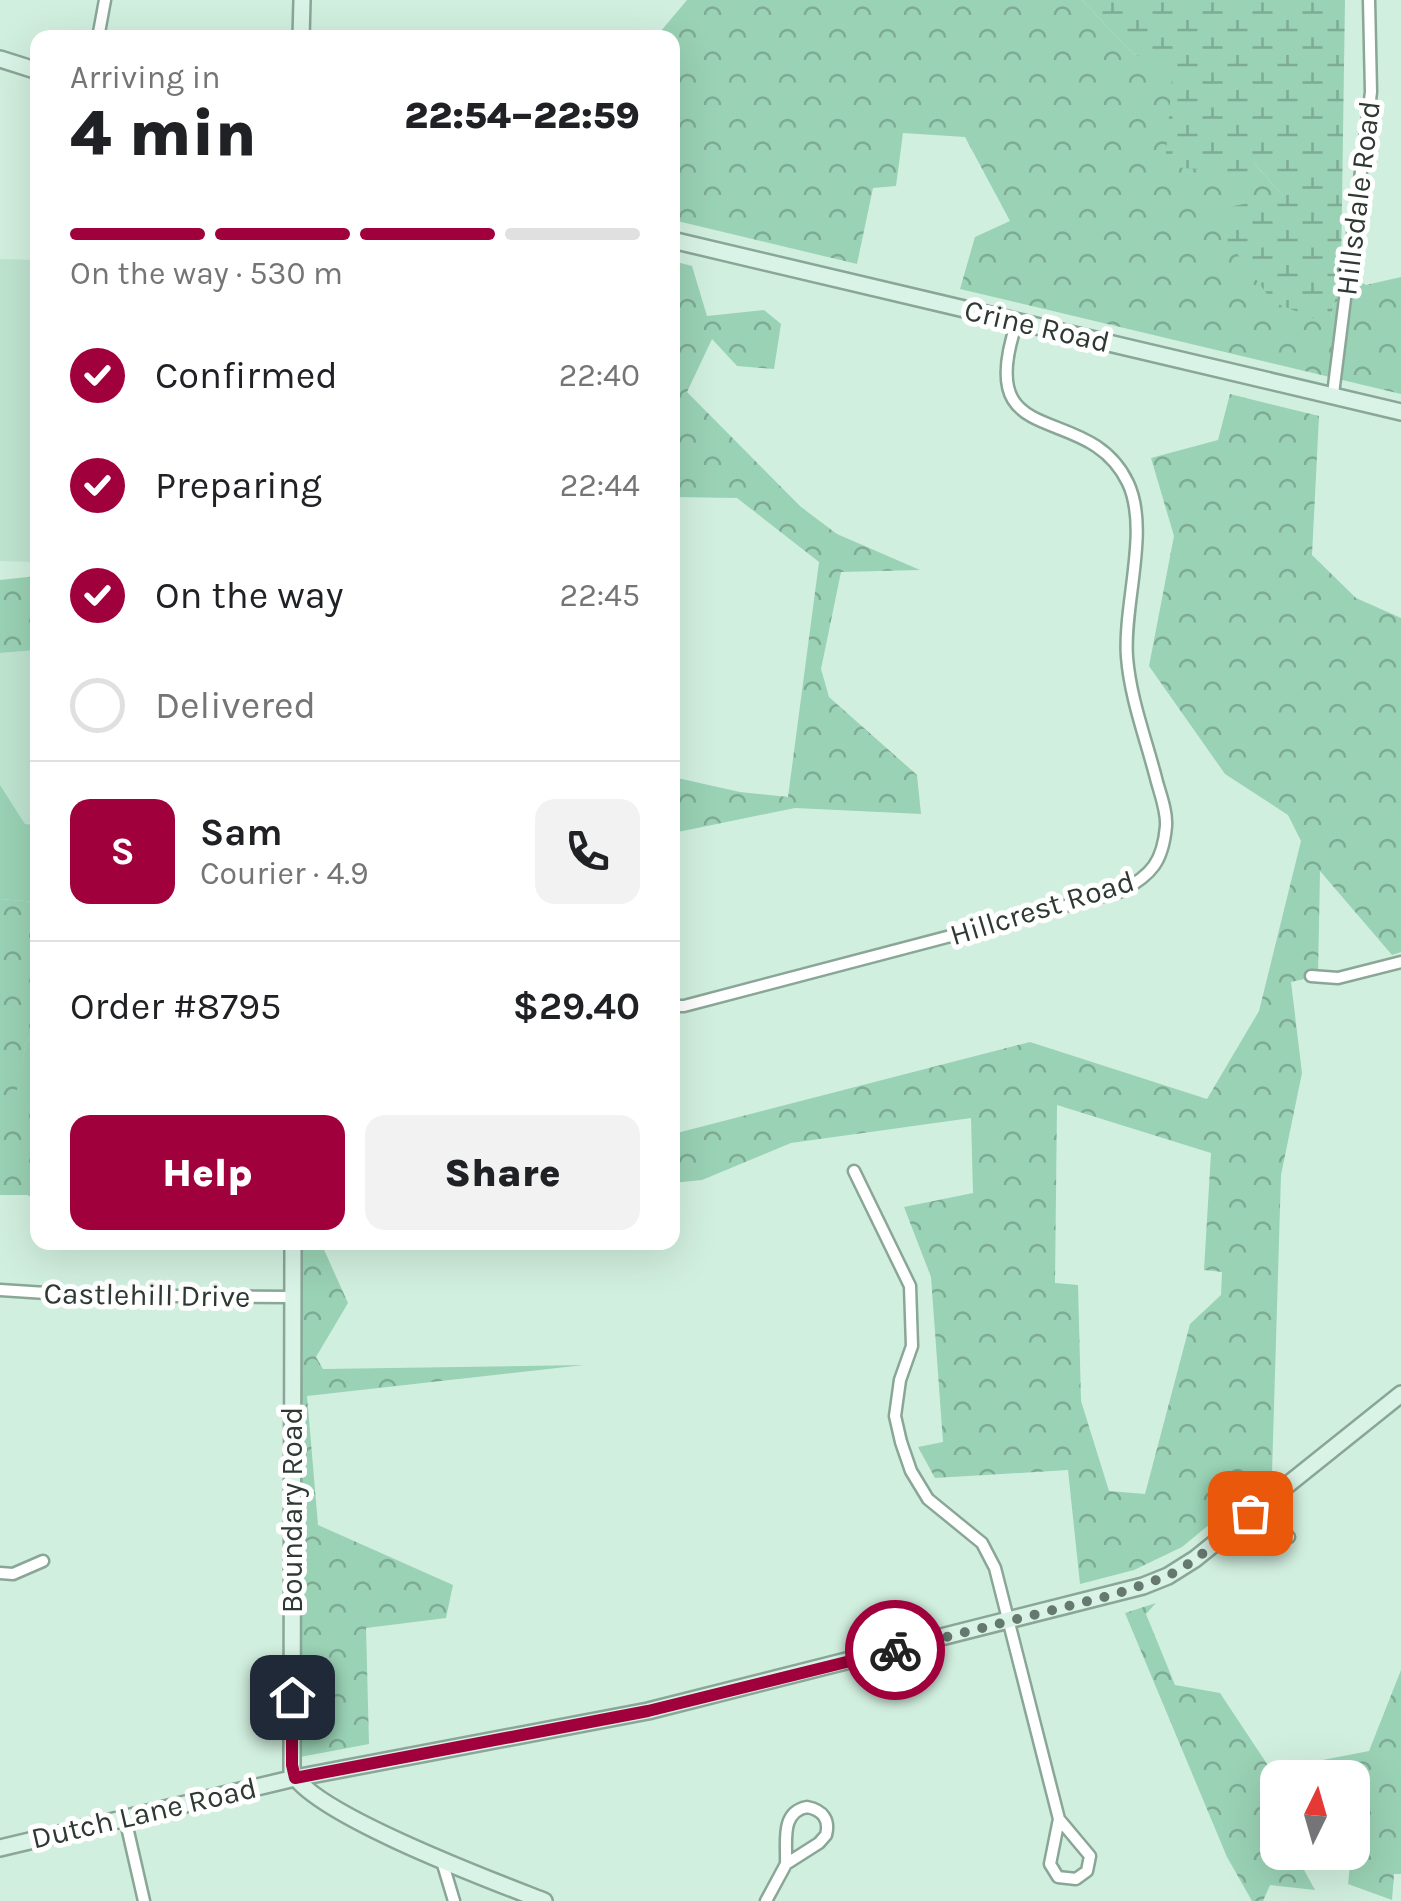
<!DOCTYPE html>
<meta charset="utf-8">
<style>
:root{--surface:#fff;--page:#f2f2f2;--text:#202124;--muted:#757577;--line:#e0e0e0;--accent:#a0003b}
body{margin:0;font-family:Karla,sans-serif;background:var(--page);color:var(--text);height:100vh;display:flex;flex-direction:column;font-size:38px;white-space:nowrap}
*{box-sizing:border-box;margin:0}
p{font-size:32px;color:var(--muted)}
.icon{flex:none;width:55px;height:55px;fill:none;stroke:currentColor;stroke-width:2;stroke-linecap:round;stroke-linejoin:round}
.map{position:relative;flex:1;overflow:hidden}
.details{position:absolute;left:30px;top:30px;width:650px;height:1220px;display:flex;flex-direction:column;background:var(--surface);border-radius:20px;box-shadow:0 10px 40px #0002}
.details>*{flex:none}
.needle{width:65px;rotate:5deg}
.tools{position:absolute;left:1260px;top:1760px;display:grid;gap:20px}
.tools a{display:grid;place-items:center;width:110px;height:110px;border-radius:20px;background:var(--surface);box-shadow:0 10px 40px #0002;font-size:50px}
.pin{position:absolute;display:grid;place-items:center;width:85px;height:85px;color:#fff;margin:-42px;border-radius:20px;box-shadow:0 5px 15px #0006}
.courier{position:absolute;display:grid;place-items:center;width:100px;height:100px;margin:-50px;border:8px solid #a0003b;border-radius:50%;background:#fff;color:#222;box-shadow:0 2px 12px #0007}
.overview em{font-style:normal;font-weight:800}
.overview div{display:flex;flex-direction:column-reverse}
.overview{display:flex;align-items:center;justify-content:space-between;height:170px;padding:0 40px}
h1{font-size:65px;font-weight:800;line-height:75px}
.bar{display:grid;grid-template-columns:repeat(4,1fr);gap:15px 10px;align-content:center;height:120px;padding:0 40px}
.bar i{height:12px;border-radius:8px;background:var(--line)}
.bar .selected{background:var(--accent)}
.bar p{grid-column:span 4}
.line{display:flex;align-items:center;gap:25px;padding:0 40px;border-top:2px solid var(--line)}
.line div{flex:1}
.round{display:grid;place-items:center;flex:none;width:105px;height:105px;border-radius:20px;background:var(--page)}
ol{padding:0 40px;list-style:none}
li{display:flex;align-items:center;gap:30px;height:110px}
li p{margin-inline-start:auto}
li .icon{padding:10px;border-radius:50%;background:var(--accent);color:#fff;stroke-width:4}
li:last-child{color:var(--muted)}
li i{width:55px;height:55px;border:5px solid var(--line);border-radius:50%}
.cta{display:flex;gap:20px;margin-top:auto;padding:20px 40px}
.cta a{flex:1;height:115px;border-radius:20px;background:var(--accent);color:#fff;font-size:40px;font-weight:800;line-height:115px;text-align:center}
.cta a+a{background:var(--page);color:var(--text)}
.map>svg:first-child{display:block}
.built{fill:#bee4d0}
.grass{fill:#9ad2b5}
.forest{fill:url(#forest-crowns);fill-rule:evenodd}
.wetland{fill:url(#wetland-marsh)}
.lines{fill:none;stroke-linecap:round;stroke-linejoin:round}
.street-casing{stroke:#89a696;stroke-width:15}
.secondary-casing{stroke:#89a696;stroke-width:20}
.street{stroke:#fff;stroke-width:10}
.secondary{stroke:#d9f4e7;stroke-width:15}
.done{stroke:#66796f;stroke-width:10;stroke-dasharray:0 18}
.route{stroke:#a0003b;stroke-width:12}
.labels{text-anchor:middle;stroke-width:10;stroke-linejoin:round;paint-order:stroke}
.street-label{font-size:30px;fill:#2d3932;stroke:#fff}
</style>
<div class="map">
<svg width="1401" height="1901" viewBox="0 0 1401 1901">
<defs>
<pattern id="forest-crowns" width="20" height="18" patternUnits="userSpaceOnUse" patternTransform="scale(2.5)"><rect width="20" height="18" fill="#9ad2b5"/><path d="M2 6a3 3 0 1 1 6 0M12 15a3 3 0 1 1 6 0" fill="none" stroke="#7eab94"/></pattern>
<pattern id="wetland-marsh" width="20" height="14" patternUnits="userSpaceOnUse" patternTransform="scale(2.5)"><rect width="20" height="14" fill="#9ad2b5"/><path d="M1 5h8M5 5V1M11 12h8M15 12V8" fill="none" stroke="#7eab94"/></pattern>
</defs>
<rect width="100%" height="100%" fill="#d1efdf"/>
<path class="built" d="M0,259L37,260V562L0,561Z
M37,650V825L25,824L0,785V653Z"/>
<path class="grass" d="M0,785L25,824L37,825V902L0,899Z
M37,1029V1104L12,1111L26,1042Z"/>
<path class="forest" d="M687,0H1082L1133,54L1174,66L1253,174L1254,163L1284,197L1331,317L1341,269L1366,285L1401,277V394L960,289L975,237L1010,221L965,137L903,133L896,186L873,188L857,264L673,220L672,38H655Z
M673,261L692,266L707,316L764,310L781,324L774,369L737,366L712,339L687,392L801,507L837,534L920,570L841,572L821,669L829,697L917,775L921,814L795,808L673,833V777L740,792L788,797L819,562L737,498L674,497L673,504Z
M1230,394L1319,416L1312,555L1356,598L1401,618V952L1392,955L1320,871L1318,976L1291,982L1302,1073L1281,1175L1272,1473L1182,1547L1134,1570L1080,1584L1068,1470L935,1478L918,1447L943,1442L931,1277L904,1207L973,1193L971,1118L791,1143L702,1180L673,1183V1134L1030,1042L1207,1099L1259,1011L1301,841L1288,815L1225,774L1149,666L1174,536L1151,458L1218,440ZM1057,1105L1211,1153L1204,1270L1222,1272L1221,1295L1190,1324L1145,1494L1109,1491L1081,1401L1078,1285L1055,1283Z
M37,576V650L0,653V580Z
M0,899L37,902V1029L26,1042L13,1110L37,1104V1199L27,1195H0Z
M292,1243H321L348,1303L316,1357L323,1369L584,1365L307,1396L318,1525L453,1585L446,1618L366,1628L369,1744L300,1757L293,1647Z
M1156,1603L1146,1614L1175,1685L1220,1693L1271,1770L1369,1751L1401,1670V1874H1394L1392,1900L1348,1884L1354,1829L1352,1778H1278V1852L1299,1853L1297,1857L1315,1890L1270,1885L1263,1901H1252L1227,1857L1125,1613Z"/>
<path class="wetland" d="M1082,0H1345L1341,269L1331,317L1323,322L1273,302L1224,236L1229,207L1283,196L1255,164L1253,175L1165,166L1173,67L1133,54Z"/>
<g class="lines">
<defs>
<path id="street" d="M98,38L105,0
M1333,394L1371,92L1369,0
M1311,976L1338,978L1401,962
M672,1006H684L1122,891C1151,875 1163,862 1166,826C1167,812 1161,796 1157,782C1147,742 1130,698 1127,657C1123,605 1150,530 1128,483C1088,398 971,456 1017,322
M854,1171L910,1286L912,1346L900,1380L895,1416L901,1442L911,1471L928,1499L982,1543L995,1568L1059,1819
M0,1290L77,1295L293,1297
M1261,1504L1289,1537
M0,1573L13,1574L43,1561
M807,1807C823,1810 830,1820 826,1835L819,1843L786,1864C787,1842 780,1812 807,1807Z
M125,1818L144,1901
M1059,1819L1090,1856L1087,1871L1076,1879L1058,1877L1050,1864Z
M442,1861L454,1901
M766,1901L786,1864"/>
<path id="secondary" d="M301,38L302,0
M0,59L38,71
M672,240L1401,412
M293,1242L292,1772C312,1814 495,1882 544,1901
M0,1848L295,1778L648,1711L1143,1586L1168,1576L1195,1559L1401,1394"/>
</defs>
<use href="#street" class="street-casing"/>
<use href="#secondary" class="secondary-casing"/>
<use href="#street" class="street"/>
<use href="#secondary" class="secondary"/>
</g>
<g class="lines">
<path class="done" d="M895,1650L1116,1594L1168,1576L1195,1560L1250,1513"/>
<path class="route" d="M292,1697V1765L295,1778L648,1711L895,1650"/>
</g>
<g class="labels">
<g class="street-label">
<text transform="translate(1358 198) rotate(-83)" y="10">Hillsdale Road</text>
<text transform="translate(1037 326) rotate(13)" y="10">Crine Road</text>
<text transform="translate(1042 908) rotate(-17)" y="10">Hillcrest Road</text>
<text transform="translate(147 1295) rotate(1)" y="10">Castlehill Drive</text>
<text transform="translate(292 1510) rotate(-90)" y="10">Boundary Road</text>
<text transform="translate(144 1813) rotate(-13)" y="10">Dutch Lane Road</text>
</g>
</g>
</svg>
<div class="tools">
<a><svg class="needle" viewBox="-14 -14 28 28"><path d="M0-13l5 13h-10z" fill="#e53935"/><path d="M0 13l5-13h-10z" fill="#757577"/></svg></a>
</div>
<div class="pin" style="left:1250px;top:1513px;background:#ea580c"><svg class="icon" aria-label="bag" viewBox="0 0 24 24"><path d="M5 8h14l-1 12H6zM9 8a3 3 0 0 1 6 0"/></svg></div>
<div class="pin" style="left:292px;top:1697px;background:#1f2937"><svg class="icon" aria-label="home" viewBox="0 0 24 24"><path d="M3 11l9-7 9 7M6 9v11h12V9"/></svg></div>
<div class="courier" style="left:895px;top:1650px"><svg class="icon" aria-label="bike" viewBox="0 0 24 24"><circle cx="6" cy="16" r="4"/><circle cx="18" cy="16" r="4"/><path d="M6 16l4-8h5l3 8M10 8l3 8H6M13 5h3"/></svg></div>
<section class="details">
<div class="overview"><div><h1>4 min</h1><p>Arriving in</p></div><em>22:54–22:59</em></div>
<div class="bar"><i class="selected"></i><i class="selected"></i><i class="selected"></i><i></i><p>On the way · 530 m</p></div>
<ol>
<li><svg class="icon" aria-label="check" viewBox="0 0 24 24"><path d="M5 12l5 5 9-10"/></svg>Confirmed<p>22:40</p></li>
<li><svg class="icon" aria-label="check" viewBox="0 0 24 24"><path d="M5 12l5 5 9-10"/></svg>Preparing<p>22:44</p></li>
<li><svg class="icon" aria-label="check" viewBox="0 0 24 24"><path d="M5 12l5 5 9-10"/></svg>On the way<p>22:45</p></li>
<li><i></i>Delivered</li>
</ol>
<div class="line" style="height:180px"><b class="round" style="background:var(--accent);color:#fff">S</b><div><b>Sam</b><p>Courier · 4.9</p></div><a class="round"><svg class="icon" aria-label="phone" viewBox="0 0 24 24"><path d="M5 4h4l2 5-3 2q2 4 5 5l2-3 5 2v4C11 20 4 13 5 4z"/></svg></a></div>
<div class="line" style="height:130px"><div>Order #8795</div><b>$29.40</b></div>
<div class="cta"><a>Help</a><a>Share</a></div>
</section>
</div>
